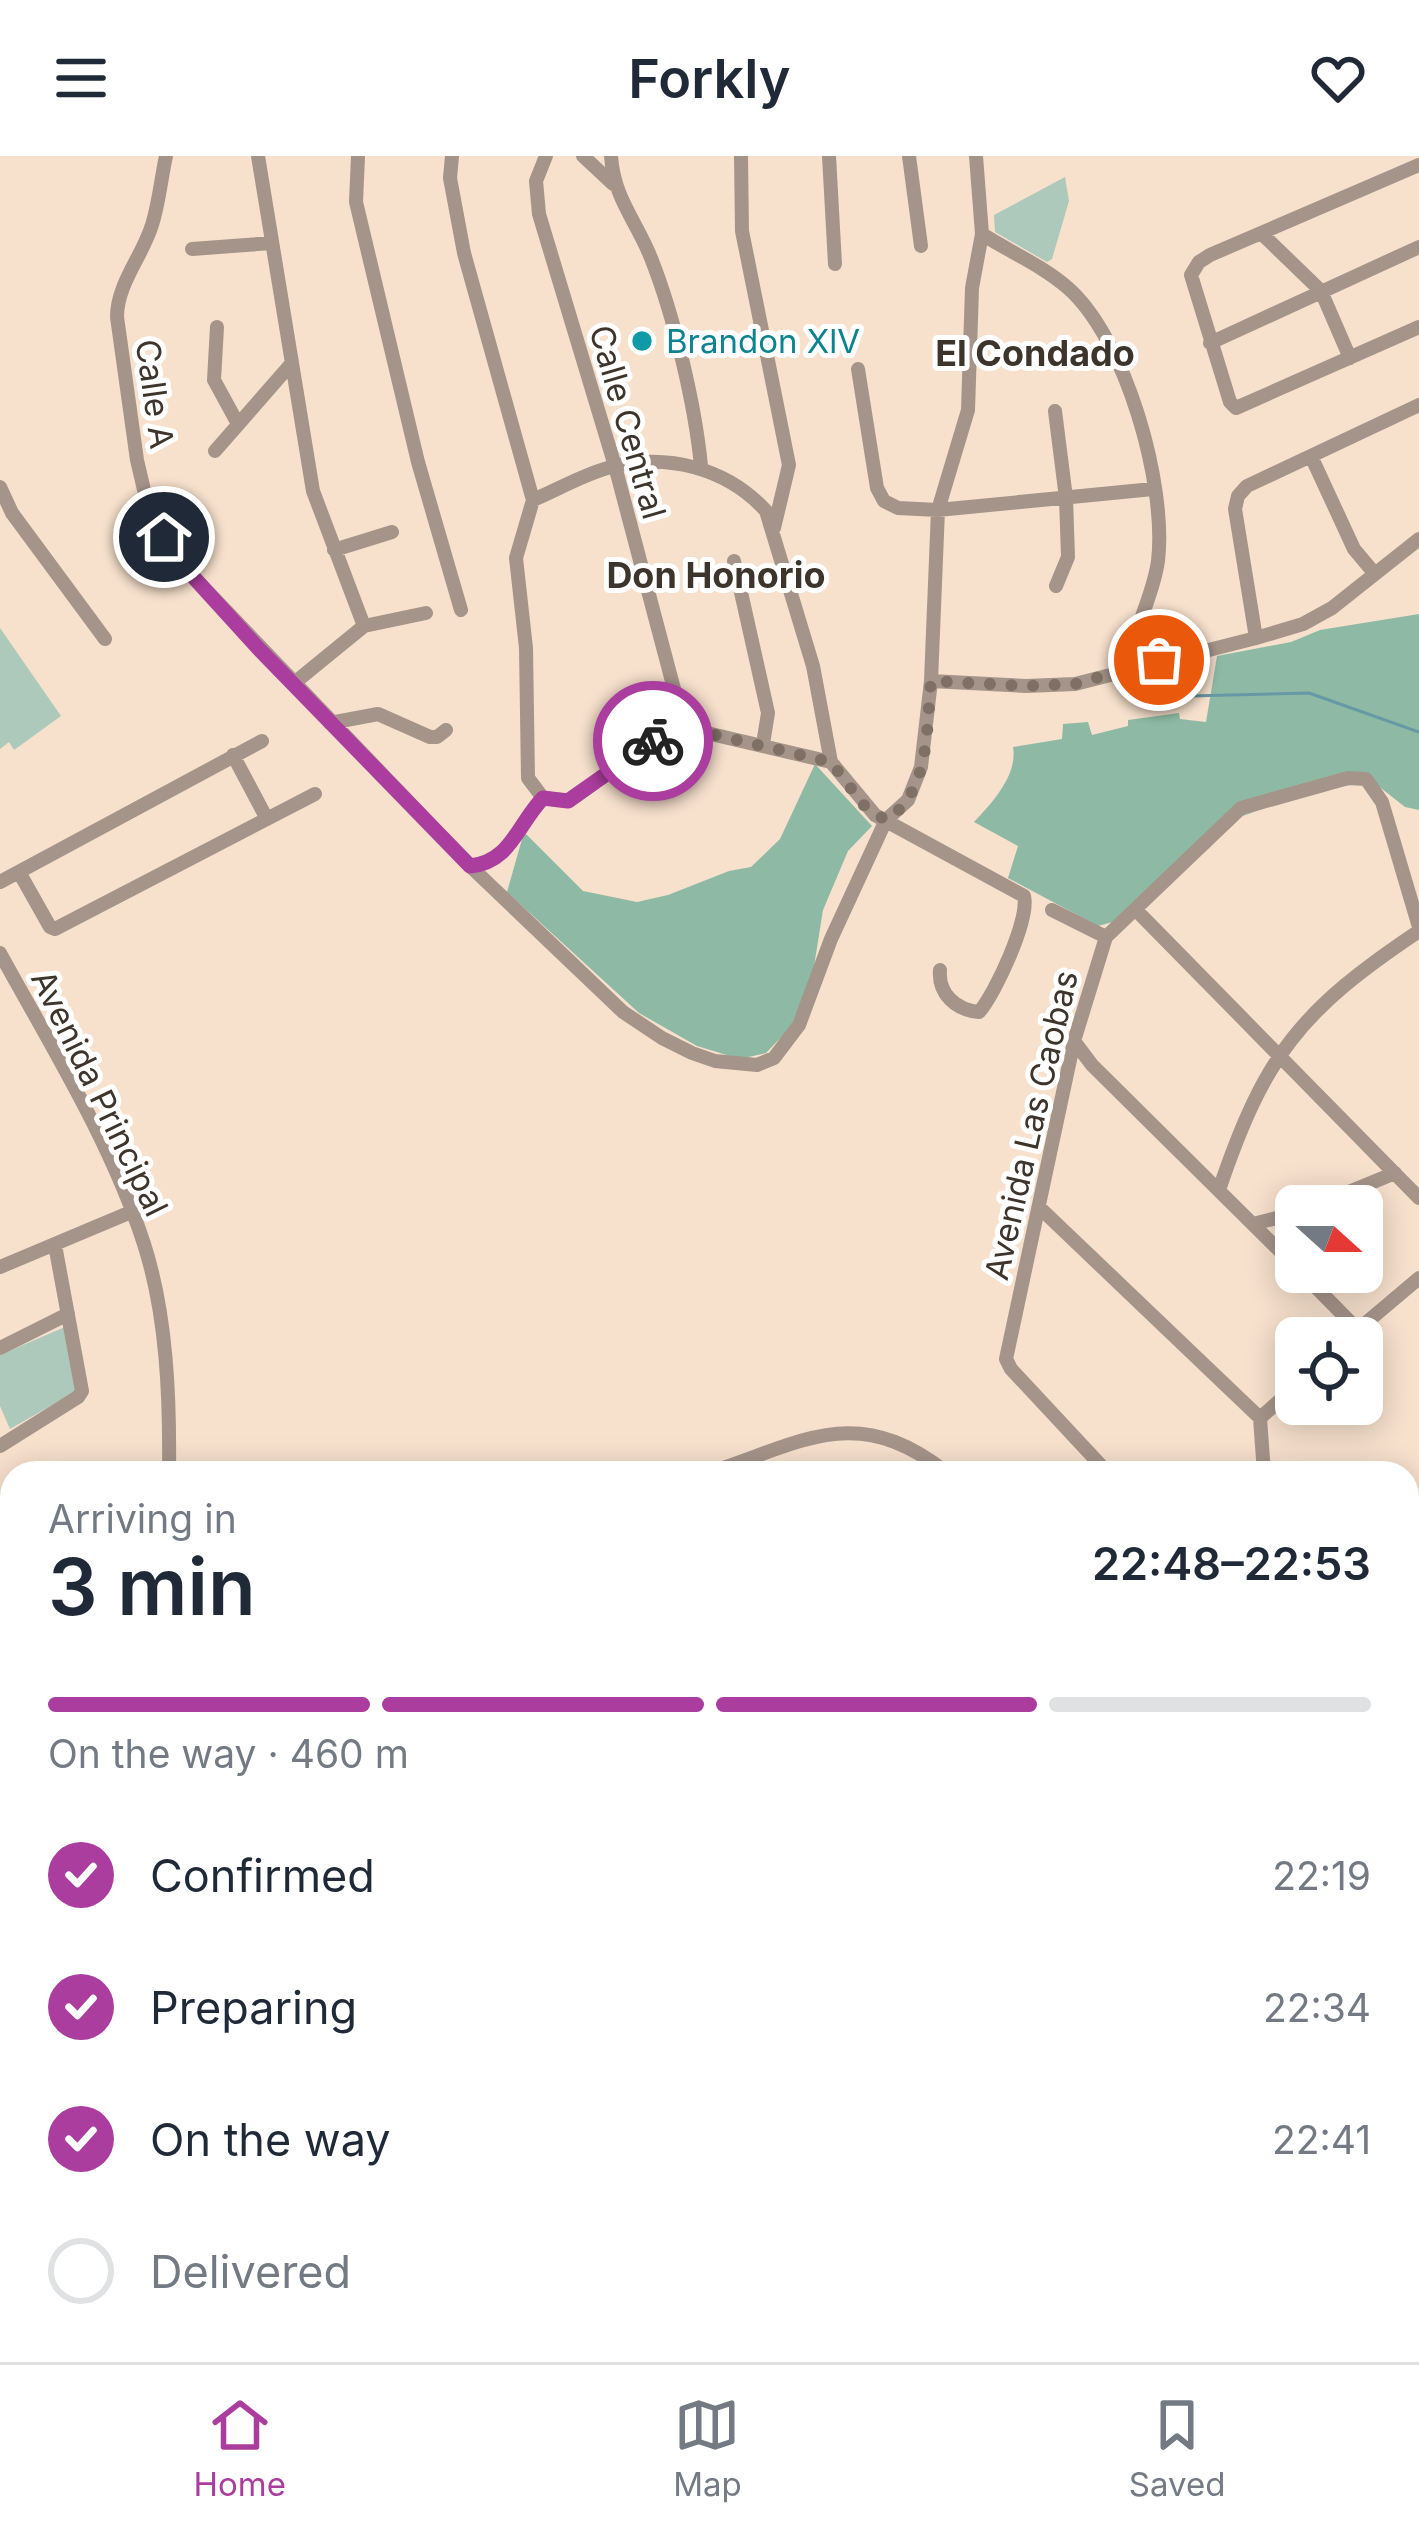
<!DOCTYPE html>
<meta charset="utf-8">
<style>
:root{--surface:#fff;--page:#f2f2f3;--text:#1f2937;--muted:#747a83;--line:#e0e1e3;--accent:#aa3d9d}
body{margin:0;font-family:Inter,sans-serif;background:var(--page);color:var(--text);height:100vh;display:flex;flex-direction:column;font-size:45px;white-space:nowrap}
*{box-sizing:border-box;margin:0}
p{font-size:39px;color:var(--muted)}
.icon{flex:none;width:66px;height:66px;fill:none;stroke:currentColor;stroke-width:2;stroke-linecap:round;stroke-linejoin:round}
.map{position:relative;flex:1;overflow:hidden}
.side{position:absolute;left:0px;top:1305px;width:1419px;height:903px;display:flex;flex-direction:column;background:var(--surface);border-radius:36px 36px 0 0;box-shadow:0 6px 30px #0003}
.side>*{flex:none}
.needle{width:78px;rotate:111deg}
.buttons{position:absolute;left:1275px;top:1029px;display:grid;gap:24px}
.buttons a{display:grid;place-items:center;width:108px;height:108px;border-radius:18px;background:var(--surface);box-shadow:0 6px 30px #0003;font-size:60px}
.pin{position:absolute;display:grid;place-items:center;width:102px;height:102px;color:#fff;margin:-51px;border:6px solid #fff;border-radius:50%;box-shadow:0 3px 12px #0007}
.courier{position:absolute;display:grid;place-items:center;width:120px;height:120px;margin:-60px;border:9px solid #aa3d9d;border-radius:50%;background:#fff;color:#222;box-shadow:0 3px 15px #0007}
.summary em{font-style:normal;font-weight:600}
.summary div{display:flex;flex-direction:column-reverse}
.summary{display:flex;align-items:center;justify-content:space-between;height:204px;padding:0 48px}
h1{font-size:78px;font-weight:600;line-height:90px}
.bar{display:grid;grid-template-columns:repeat(4,1fr);gap:18px 12px;align-content:center;height:144px;padding:0 48px}
.bar i{height:15px;border-radius:9px;background:var(--line)}
.bar .on{background:var(--accent)}
.bar p{grid-column:span 4}
ol{padding:0 48px;list-style:none}
li{display:flex;align-items:center;gap:36px;height:132px}
li p{margin-inline-start:auto}
li .icon{padding:12px;border-radius:50%;background:var(--accent);color:#fff;stroke-width:4}
li:last-child{color:var(--muted)}
li i{width:66px;height:66px;border:6px solid var(--line);border-radius:50%}
header{display:flex;justify-content:space-between;align-items:center;height:156px;padding:0 48px;background:var(--surface);font-size:54px;font-weight:600}
.tab-bar{display:flex;justify-content:space-around;align-items:center;height:168px;border-top:3px solid var(--line);background:var(--surface);font-size:33px;color:var(--muted)}
.tab-bar a{display:grid;justify-items:center;gap:6px}
.tab-bar .on{color:var(--accent)}
.map>svg:first-child{display:block}
.green{fill:#acc9bb}
.forest{fill:#8ebaa5}
.lines{fill:none;stroke-linecap:round;stroke-linejoin:round}
.stream{stroke:#6798a5;stroke-width:3}
.minor{stroke:#a5948a;stroke-width:14}
.done{stroke:#7e7064;stroke-width:12;stroke-dasharray:0 21.6}
.route{stroke:#aa3d9d;stroke-width:15}
.culture-dot{fill:#0f9aa8;stroke:#fff;stroke-width:4.5}
.labels{text-anchor:middle;stroke-width:10;stroke-linejoin:round;paint-order:stroke}
.culture-label{font-size:33px;fill:#0d838f;stroke:#fff;text-anchor:start}
.street-label{font-size:33px;fill:#3d342c;stroke:#fff}
.neighbourhood-label{font-size:36px;font-weight:bold;fill:#3d342c;stroke:#fff}
</style>
<header><svg class="icon" aria-label="menu" viewBox="0 0 24 24"><path d="M4 6h16M4 12h16M4 18h16"/></svg>Forkly<svg class="icon" aria-label="heart" viewBox="0 0 24 24"><path d="M12 20l-8-8c-3-5 5-10 8-4 3-6 11-1 8 4z"/></svg></header>
<div class="map">
<svg width="1419" height="2206" viewBox="0 0 1419 2206">
<rect width="100%" height="100%" fill="#f7e0cc"/>
<path class="green" d="M1065,21L1069,45L1052,103L1047,106L995,76L994,59Z
M0,472L61,560L14,594L9,586L0,593Z
M67,1170L79,1224L73,1237L10,1273L0,1250V1199Z"/>
<path class="forest" d="M1419,458V654L1405,651L1372,625L1307,637L1226,666L1116,765L1098,770L1008,722L1018,690L974,666C992,647 1018,619 1013,591L1062,583L1063,568L1088,566L1092,579L1128,570V564L1179,557L1180,563L1206,566L1217,500L1291,486L1320,474Z
M815,608L872,670L848,695L823,754L812,823L790,872L766,897L740,903L697,890L639,857L507,736L524,676L583,735L637,746L668,739L729,715L751,711L780,683Z
M1407,1572H1419V1658L1407,1660Z"/>
<g class="lines">
<path class="stream" d="M1189,540L1309,537L1419,576
M1407,1606L1419,1608
M527,2196L530,2206"/>
<path class="minor" d="M166,0C161,23 159,47 152,69C142,101 117,128 117,161L137,304L148,351L187,414L470,710L623,856L662,882L692,897L715,905L757,909L774,902L799,869L831,783L886,664L908,644L921,611L931,525L938,354L968,254L972,132L982,78L976,0
M258,0L313,335L364,470
M358,0L356,46L418,306L461,454
M452,0L450,22L464,97L533,344
M546,0L536,25L539,58L615,310L678,548L694,574
M583,0L613,28
M611,0C614,43 636,64 651,102C674,160 695,248 701,310
M741,0L742,75L789,309L774,372
M829,0L835,108
M909,0L921,90
M1419,9L1210,99L1199,106L1191,119L1230,246L1236,252L1419,171
M1261,77L1321,135L1350,202
M982,78C1010,96 1043,110 1068,132C1126,183 1167,329 1158,405C1153,442 1132,473 1131,511
M192,93L272,87
M217,171L214,224L238,268
M1210,187L1419,91
M858,213L877,332L884,345L898,352L938,354L1153,333
M1055,255L1066,342L1068,401L1056,430
M215,295L291,208
M1311,300L1354,393L1375,418
M0,331L12,357L105,483
M334,394L392,376
M734,405L768,557L763,588
M1256,482L1235,353L1238,340L1247,330L1419,249
M931,525L1026,530L1075,528L1256,482L1303,468L1332,452L1419,383
M293,528L364,470L426,457
M330,567L378,558L430,581H437L446,574
M233,599L267,663
M831,606L875,659L1024,740C1030,763 995,838 979,856C956,854 938,838 940,814
M543,642L569,645L654,584L694,574L831,606
M470,710C511,706 517,669 543,642L528,622L526,492L516,402L533,344C559,333 584,318 611,311C668,297 727,312 766,355L813,510L831,606
M19,716L50,771L55,773L315,638
M0,726L262,585
M1052,754L1106,781
M1136,754L1419,1042
M0,797C51,890 111,986 144,1088C167,1159 170,1243 169,1317
M1074,885L1092,909L1296,1111
M1219,1034C1265,898 1301,854 1419,775
M1315,1050L1395,1017
M1040,1052L1260,1262
M1253,1068L1296,1057
M0,1111L131,1056
M1301,1116L1357,1173
M1348,1182L1419,1122
M0,1192L68,1158
M0,1290L78,1241L82,1235L55,1089
M708,1317C802,1287 856,1245 947,1317
M1108,1317L1011,1213L1006,1203L1074,885L1106,781L1241,652L1348,622L1366,623L1382,646L1419,771
M1264,1317L1260,1262L1296,1230
M0,1482L12,1475
M0,1561L12,1566
M0,1657L12,1655
M1407,1676L1419,1677
M0,1789L12,1787
M1407,1864L1419,1876
M0,1900L12,1899
M0,1989L12,1988
M1407,2074L1419,2071
M0,2085H12
M1407,2104L1419,2108
M0,2167L12,2166
M1407,2182L1419,2186
M361,2196L388,2206
M476,2196L479,2206
M666,2196L670,2206
M809,2196L817,2206
M997,2196L1005,2206
M1158,2196L1187,2206
M189,2206L194,2196
M1133,2206L1137,2196"/>
</g>
<g class="lines">
<path class="done" d="M653,585L694,574L831,606L866,652L886,664C931,636 926,571 931,525L1026,530L1075,528L1159,504"/>
<path class="route" d="M164,381L187,414L258,492L470,710C511,706 517,669 543,642L568,645L653,585"/>
</g>
<circle class="culture-dot" cx="642" cy="185" r="12"/>
<g class="labels">
<g class="culture-label">
<text x="666" y="197">Brandon XlV</text>
</g>
<g class="street-label">
<text transform="translate(155 238) rotate(82)" y="12">Calle A</text>
<text transform="translate(628 266) rotate(74)" y="12">Calle Central</text>
<text transform="translate(100 937) rotate(64)" y="12">Avenida Principal</text>
<text transform="translate(1031 969) rotate(-77)" y="12">Avenida Las Caobas</text>
</g>
<g class="neighbourhood-label">
<text x="1035" y="210">El Condado</text>
<text x="716" y="432">Don Honorio</text>
</g>
</g>
</svg>
<div class="buttons">
<a><svg class="needle" viewBox="-14 -14 28 28"><path d="M0-13l5 13h-10z" fill="#e53935"/><path d="M0 13l5-13h-10z" fill="#747a83"/></svg></a>
<a><svg class="icon" aria-label="locate" viewBox="0 0 24 24"><circle cx="12" cy="12" r="6"/><path d="M12 2v4M12 18v4M2 12h4M18 12h4"/></svg></a>
</div>
<div class="pin" style="left:1159px;top:504px;background:#ea580c"><svg class="icon" aria-label="bag" viewBox="0 0 24 24"><path d="M5 8h14l-1 12H6zM9 8a3 3 0 0 1 6 0"/></svg></div>
<div class="pin" style="left:164px;top:381px;background:#1f2937"><svg class="icon" aria-label="home" viewBox="0 0 24 24"><path d="M3 11l9-7 9 7M6 9v11h12V9"/></svg></div>
<div class="courier" style="left:653px;top:585px"><svg class="icon" aria-label="bike" viewBox="0 0 24 24"><circle cx="6" cy="16" r="4"/><circle cx="18" cy="16" r="4"/><path d="M6 16l4-8h5l3 8M10 8l3 8H6M13 5h3"/></svg></div>
<section class="side">
<div class="summary"><div><h1>3 min</h1><p>Arriving in</p></div><em>22:48–22:53</em></div>
<div class="bar"><i class="on"></i><i class="on"></i><i class="on"></i><i></i><p>On the way · 460 m</p></div>
<ol>
<li><svg class="icon" aria-label="check" viewBox="0 0 24 24"><path d="M5 12l5 5 9-10"/></svg>Confirmed<p>22:19</p></li>
<li><svg class="icon" aria-label="check" viewBox="0 0 24 24"><path d="M5 12l5 5 9-10"/></svg>Preparing<p>22:34</p></li>
<li><svg class="icon" aria-label="check" viewBox="0 0 24 24"><path d="M5 12l5 5 9-10"/></svg>On the way<p>22:41</p></li>
<li><i></i>Delivered</li>
</ol>
</section>
</div>
<nav class="tab-bar">
<a class="on"><svg class="icon" aria-label="home" viewBox="0 0 24 24"><path d="M3 11l9-7 9 7M6 9v11h12V9"/></svg>Home</a>
<a><svg class="icon" aria-label="map" viewBox="0 0 24 24"><path d="M3 6l6-2 6 2 6-2v14l-6 2-6-2-6 2zM9 4v14M15 6v14"/></svg>Map</a>
<a><svg class="icon" aria-label="saved" viewBox="0 0 24 24"><path d="M7 4h10v16l-5-4-5 4z"/></svg>Saved</a>
</nav>
